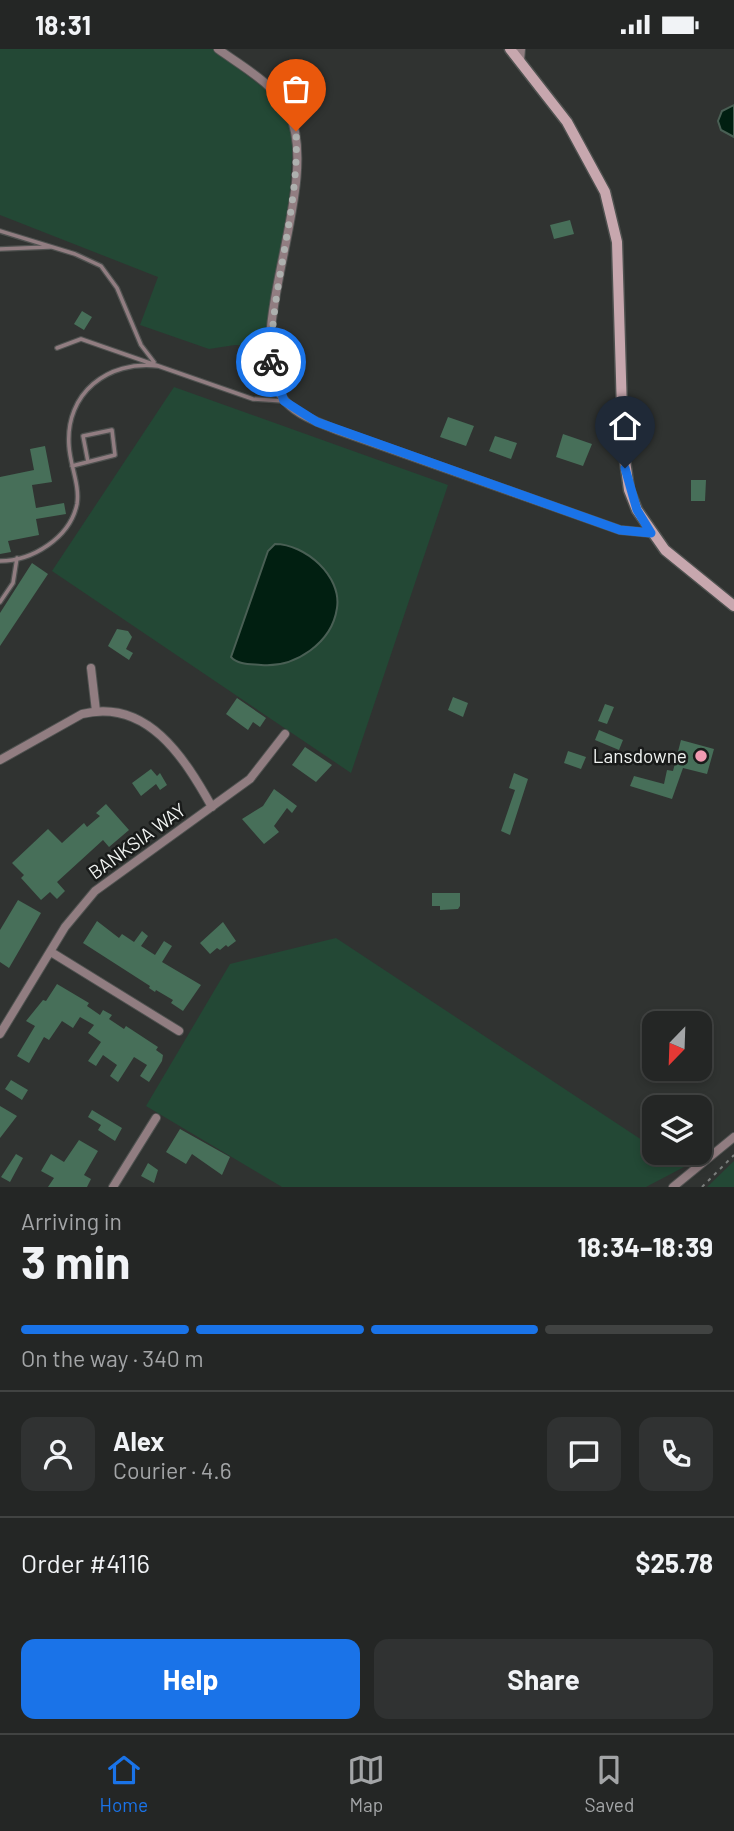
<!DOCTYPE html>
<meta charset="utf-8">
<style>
:root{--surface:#242625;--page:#303232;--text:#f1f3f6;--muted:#a3a5a7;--line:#414342;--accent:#1a73e8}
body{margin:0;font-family:Barlow,sans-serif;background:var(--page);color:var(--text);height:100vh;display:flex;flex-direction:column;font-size:26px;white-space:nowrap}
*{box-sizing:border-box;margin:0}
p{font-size:23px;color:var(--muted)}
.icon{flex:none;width:38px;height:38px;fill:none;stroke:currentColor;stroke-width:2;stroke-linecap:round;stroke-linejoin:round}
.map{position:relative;height:1138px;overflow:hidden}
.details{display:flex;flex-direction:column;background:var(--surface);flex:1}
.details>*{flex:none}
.needle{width:46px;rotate:203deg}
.controls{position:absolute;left:642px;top:962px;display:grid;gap:14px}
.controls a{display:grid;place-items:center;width:70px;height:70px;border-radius:14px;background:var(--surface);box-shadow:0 4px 10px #0003,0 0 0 2px var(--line);font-size:35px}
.pin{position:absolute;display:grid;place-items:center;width:60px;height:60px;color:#fff;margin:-72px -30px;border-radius:50% 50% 50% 0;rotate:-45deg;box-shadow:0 0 7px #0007}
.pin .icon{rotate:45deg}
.courier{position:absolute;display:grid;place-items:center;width:70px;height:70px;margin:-35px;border:5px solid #1a73e8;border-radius:50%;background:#fff;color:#222;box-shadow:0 2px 9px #0007}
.head em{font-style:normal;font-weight:700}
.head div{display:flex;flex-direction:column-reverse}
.head{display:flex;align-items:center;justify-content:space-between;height:119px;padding:0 21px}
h1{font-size:46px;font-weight:700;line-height:52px}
.bar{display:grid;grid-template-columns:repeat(4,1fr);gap:10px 7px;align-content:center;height:84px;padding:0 21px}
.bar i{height:9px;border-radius:5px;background:var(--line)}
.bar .selected{background:var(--accent)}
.bar p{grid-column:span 4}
.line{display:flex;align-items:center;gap:18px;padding:0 21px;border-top:2px solid var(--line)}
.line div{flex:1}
.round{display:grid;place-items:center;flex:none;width:74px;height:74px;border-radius:14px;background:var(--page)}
.cta{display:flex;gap:14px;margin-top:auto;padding:14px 21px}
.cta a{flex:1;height:80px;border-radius:14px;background:var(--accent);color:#fff;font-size:28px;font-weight:700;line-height:80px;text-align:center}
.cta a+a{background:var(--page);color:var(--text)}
.status{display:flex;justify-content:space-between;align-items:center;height:49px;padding:0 35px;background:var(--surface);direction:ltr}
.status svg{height:19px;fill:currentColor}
.dock{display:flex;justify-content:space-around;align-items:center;height:98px;border-top:2px solid var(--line);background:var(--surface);font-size:19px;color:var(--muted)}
.dock a{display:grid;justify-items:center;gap:4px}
.dock .selected{color:var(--accent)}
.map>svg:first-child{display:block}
.green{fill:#234835}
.water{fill:#011f11;stroke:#495f54;stroke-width:2}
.building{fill:#476f59}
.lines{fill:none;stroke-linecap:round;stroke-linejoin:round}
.lane-casing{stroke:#4f5250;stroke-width:6}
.street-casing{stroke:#4f5250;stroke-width:10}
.secondary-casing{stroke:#4f5250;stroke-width:13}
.path{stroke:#7b7e7c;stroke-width:2;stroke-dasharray:3.5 5;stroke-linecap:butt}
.lane{stroke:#917d81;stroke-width:3.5}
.street{stroke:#917d81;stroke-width:8}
.secondary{stroke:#c7a7ae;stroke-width:10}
.done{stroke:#adb0ae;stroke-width:7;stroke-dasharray:0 12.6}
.route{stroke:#1a73e8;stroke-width:9}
.poi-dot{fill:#f19ab1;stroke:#191b1a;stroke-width:2.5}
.labels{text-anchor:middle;stroke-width:5;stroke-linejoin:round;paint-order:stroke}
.poi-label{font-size:19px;fill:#f1f4f2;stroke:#191b1a;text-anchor:end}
.street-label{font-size:19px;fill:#f1f4f2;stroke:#191b1a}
</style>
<div class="status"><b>18:31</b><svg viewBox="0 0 49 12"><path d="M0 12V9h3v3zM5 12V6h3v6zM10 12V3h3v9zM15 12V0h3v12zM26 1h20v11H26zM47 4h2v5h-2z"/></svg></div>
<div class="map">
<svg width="734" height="1138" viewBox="0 0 734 1138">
<rect width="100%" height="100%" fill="#303331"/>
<path class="green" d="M0,0H213L275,48L285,62L293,93L289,155L266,298L235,296L209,300L140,276L158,228L0,166Z
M174,338L448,436L351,724L52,522Z
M336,889L654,1099V1104H663L684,1118L646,1138H282L146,1057L230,915Z
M734,1112V1138H707Z"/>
<path class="water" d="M734,56V88L721,81L718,72L722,62Z
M275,495C305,495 342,527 337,559C332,594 295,619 261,616C251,615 238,616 231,608L268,502Z"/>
<path class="building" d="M570,171L574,185L554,190L550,176Z
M82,262L92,268L84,281L74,275Z
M448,368L474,377L466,397L440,388Z
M563,385L592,395L583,417L556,408Z
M495,387L517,394L511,410L489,402Z
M45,397L52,433L32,436L36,459L64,454L66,465L36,470L39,486L8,492L11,503L0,505V428L34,421L30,400Z
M691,431H706L705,452H691Z
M32,514L48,525L0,597V564Z
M117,580L128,582L132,588L126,600L133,604L129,611L108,597Z
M453,648L468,654L463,668L448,661Z
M237,649L266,669L260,678L253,673L248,681L226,665Z
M605,655L614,658L607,675L598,672Z
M599,681L623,691L619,701L595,691Z
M681,691L714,700L707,725L683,719L672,750L630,737L634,727L664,735L667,721L673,722Z
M305,698L332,716L316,733L292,716Z
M568,702L586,708L581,720L564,714Z
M151,720L157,727L160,724L167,736L160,741L156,735L141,747L132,734Z
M514,724L528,730L510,786L501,782L515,741L509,739Z
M274,740L297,757L292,764L287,759L274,777L279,783L264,795L242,770L263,757Z
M106,755L129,781L109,798L103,791L57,833L65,842L57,850L50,843L41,851L21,829L24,826L12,814L48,780L62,794L84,774L87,778L100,767L96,764Z
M432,844H460V857L458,860L440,861V857H432Z
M18,851L41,864L9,919L0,913V881Z
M97,872L119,889L122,885L134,893L142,882L148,887L141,897L155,906L164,892L172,897L162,913L201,936L183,962L171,954L173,951L156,941L155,943L149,939L150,937L83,894Z
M223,873L236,892L228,898L226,896L220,901L217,899L210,905L200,894Z
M57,935L89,954L87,957L100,966L103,961L112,966L109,970L124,980L126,977L158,998L156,1001L163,1006L162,1012L149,1033L140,1027L147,1016L134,1008L118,1033L110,1027L117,1016L103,1006L96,1017L88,1012L101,993L88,984L94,976L80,968L73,979L62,972L49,991L44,988L29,1014L17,1007L35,977L26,972L43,951L46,952Z
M11,1031L28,1041L22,1051L5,1040Z
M0,1057L17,1067L0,1089Z
M92,1061L122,1079L115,1092L98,1081L101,1076L88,1068Z
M180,1080L230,1108L222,1126L192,1105L186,1115L166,1103Z
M79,1091L98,1102L84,1126L91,1130L87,1138H48L54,1129L41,1122L51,1105L64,1113Z
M16,1105L23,1109L10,1133L1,1128Z
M148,1114L158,1121L154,1134L141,1127Z"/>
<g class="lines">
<defs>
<path id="lane" d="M0,182L75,205L101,217L117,239L141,296L154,313
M0,200L49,198
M57,299L81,290L253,350L284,352
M72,417L115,406L112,381L83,387L88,413
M0,512C32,512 70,489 77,455C80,436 70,416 69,397C65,344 108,311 158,317
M0,553L13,534L17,509"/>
<path id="street" d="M218,0C243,18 275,35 289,64C324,137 235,299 286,353C299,367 320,374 337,381L620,481L651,484
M520,12L521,0
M91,619L96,662
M0,711L82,665C147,649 184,708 212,758
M51,903L179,982
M0,985L65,878L95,842L250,730L285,685
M113,1138L156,1069
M673,1138L734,1088"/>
<path id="secondary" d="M510,0L567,73L605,143L617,193L623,396L629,441L637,461L665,501L734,557"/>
</defs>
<use href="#lane" class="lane-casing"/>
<use href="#street" class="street-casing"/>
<use href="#secondary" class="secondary-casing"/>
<path class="path" d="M702,1138L734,1106"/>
<use href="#lane" class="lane"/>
<use href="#street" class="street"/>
<use href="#secondary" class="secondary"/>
</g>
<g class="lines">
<path class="done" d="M271,313C271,235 300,160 296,82"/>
<path class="route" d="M271,313L284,352L317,373L620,481L651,484L637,461L625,419"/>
</g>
<circle class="poi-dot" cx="701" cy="707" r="7"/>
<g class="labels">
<g class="poi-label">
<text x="687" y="714">Lansdowne</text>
</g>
<g class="street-label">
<text transform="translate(137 792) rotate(-36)" y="7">BANKSIA WAY</text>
</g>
</g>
</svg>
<div class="controls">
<a><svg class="needle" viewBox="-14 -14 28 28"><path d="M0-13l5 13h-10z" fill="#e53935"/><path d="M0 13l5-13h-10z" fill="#a3a5a7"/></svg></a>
<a><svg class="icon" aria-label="layers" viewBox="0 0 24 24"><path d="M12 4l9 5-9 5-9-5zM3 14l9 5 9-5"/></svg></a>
</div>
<div class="pin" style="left:296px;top:82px;background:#ea580c"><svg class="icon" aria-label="bag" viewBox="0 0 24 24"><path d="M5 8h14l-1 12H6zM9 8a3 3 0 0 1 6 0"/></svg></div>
<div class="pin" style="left:625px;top:419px;background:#1f2937"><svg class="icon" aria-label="home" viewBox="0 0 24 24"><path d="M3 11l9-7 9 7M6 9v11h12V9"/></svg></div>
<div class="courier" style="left:271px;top:313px"><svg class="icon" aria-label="bike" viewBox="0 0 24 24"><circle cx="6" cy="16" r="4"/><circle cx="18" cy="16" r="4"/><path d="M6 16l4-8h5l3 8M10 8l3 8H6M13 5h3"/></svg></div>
</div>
<section class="details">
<div class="head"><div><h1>3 min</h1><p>Arriving in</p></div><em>18:34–18:39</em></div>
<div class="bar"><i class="selected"></i><i class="selected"></i><i class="selected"></i><i></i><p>On the way · 340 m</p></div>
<div class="line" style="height:126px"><a class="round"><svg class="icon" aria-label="person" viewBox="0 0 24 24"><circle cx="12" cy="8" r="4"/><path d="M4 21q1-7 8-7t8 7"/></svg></a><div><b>Alex</b><p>Courier · 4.6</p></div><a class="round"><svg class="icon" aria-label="chat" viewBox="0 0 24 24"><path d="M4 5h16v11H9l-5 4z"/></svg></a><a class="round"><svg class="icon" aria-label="phone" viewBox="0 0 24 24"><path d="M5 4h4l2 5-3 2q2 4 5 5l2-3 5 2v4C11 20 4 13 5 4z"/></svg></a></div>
<div class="line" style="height:91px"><div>Order #4116</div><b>$25.78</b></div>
<div class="cta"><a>Help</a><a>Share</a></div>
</section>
<nav class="dock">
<a class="selected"><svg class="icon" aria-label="home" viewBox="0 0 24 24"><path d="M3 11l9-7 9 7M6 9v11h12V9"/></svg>Home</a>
<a><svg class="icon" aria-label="map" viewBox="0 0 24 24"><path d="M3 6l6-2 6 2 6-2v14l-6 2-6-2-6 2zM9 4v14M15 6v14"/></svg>Map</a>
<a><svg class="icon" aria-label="saved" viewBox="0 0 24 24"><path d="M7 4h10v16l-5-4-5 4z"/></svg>Saved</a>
</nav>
